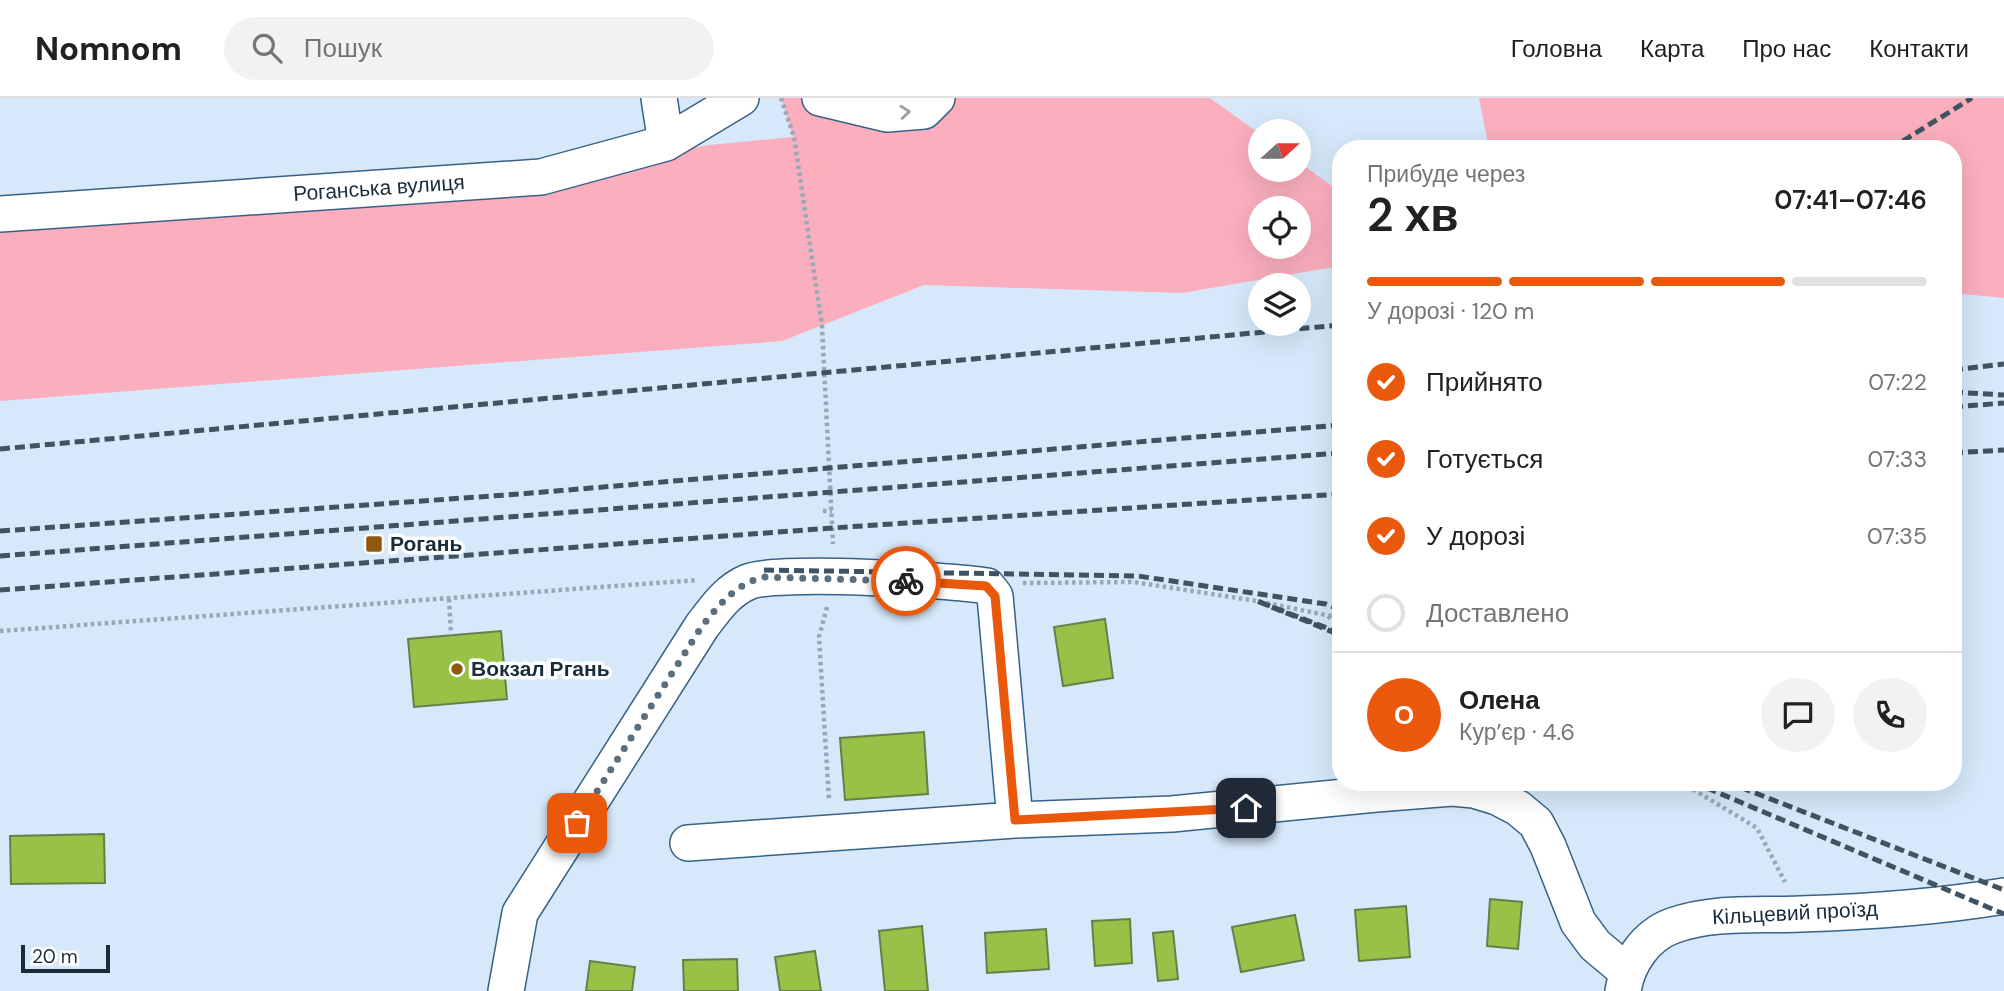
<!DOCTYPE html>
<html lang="uk">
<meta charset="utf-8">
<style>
:root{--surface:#fff;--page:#f2f2f2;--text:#202124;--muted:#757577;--line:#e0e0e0;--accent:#ea580c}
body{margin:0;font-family:"DM Sans",sans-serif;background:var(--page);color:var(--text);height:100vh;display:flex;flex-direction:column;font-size:26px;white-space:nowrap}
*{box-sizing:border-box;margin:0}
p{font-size:23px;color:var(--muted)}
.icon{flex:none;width:38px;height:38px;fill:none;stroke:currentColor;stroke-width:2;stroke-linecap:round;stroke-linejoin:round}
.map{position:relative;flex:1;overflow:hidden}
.sheet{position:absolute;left:1332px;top:42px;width:630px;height:651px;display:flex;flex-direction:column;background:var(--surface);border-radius:28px;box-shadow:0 7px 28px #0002}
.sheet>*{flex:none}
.needle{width:46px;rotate:69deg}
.buttons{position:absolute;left:1248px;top:21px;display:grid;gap:14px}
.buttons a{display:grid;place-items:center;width:63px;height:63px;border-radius:50%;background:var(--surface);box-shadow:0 7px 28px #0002;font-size:35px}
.scale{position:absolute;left:21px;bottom:18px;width:89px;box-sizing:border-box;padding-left:7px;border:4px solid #192c3c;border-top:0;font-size:19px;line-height:24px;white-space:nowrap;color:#192c3c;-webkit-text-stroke:5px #fff;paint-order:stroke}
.pin{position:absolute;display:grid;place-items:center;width:60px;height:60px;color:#fff;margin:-30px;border-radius:14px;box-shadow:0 4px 10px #0006}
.courier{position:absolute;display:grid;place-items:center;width:70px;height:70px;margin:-35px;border:5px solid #ea580c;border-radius:50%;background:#fff;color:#222;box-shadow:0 2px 9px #0007}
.overview em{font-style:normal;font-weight:600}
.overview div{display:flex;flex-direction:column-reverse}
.overview{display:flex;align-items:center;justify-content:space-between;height:119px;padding:0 35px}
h1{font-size:46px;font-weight:600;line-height:52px}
.bar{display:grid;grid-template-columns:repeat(4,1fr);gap:10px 7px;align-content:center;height:84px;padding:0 35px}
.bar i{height:9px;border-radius:5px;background:var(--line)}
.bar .current{background:var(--accent)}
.bar p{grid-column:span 4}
.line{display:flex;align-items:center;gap:18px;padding:0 35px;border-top:2px solid var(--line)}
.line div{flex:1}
.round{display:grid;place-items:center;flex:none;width:74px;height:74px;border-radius:37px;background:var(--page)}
ol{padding:0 35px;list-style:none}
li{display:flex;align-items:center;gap:21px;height:77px}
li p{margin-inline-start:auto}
li .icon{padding:7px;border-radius:50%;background:var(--accent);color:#fff;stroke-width:4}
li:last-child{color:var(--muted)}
li i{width:38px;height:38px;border:4px solid var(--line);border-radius:50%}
header{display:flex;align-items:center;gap:42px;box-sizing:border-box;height:98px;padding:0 35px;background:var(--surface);border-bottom:2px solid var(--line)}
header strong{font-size:33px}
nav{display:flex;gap:38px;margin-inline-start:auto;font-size:24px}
.search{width:490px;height:63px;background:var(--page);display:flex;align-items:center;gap:18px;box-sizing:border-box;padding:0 24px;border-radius:38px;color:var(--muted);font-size:26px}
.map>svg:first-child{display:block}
.green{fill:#fbaebd;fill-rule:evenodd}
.building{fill:#97c247;stroke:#6a7e4c;stroke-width:2}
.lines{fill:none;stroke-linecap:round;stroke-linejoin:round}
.minor-casing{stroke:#376287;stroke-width:38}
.path{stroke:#96a9b9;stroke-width:4.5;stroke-dasharray:3.5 3.5;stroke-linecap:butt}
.minor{stroke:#fff;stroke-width:35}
.rail{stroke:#405363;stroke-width:5;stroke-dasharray:10 5;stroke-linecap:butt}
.oneway{stroke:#98a0a7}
.done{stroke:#5b6e7e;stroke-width:7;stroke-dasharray:0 12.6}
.route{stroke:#ea580c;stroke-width:9}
.poi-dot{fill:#8f580f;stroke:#fff;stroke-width:2.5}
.labels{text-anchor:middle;stroke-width:7;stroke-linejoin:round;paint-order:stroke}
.street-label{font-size:21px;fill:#192c3c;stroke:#fff}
.poi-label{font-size:21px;font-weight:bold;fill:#192c3c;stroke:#fff;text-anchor:start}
</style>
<header>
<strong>Nomnom</strong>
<div class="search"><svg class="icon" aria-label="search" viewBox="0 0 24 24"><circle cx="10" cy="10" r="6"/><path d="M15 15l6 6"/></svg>Пошук</div>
<nav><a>Головна</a><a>Карта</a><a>Про нас</a><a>Контакти</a></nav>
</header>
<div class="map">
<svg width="2004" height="893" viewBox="0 0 2004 893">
<rect width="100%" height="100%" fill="#d6e8f9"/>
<path class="green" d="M781,0H1210L1260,36V72H1298L1299,64L1340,94V168L1182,195L924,187L782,243L0,303V116L541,79L709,47L793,39ZM1260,110H1298V149H1260Z
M1479,0H2004V200L1953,195V51H1489Z"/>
<path class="building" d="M1105,521L1113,580L1063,588L1054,529Z
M501,533L507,601L414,609L408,541Z
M924,634L928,696L845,702L840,640Z
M104,736L105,785L11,786L10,738Z
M1490,801L1522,804L1518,851L1487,848Z
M1406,808L1410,859L1359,863L1355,812Z
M1295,817L1304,862L1241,874L1232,829Z
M1130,821L1132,865L1095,868L1092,823Z
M922,828L928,893H885L879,833Z
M1046,831L1049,871L987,875L985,835Z
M1173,833L1178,881L1158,883L1153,835Z
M815,853L821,893H780L775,859Z
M737,861L738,893H684L683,862Z
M590,863L635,869L632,893H586Z"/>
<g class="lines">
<defs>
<path id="minor" d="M659,0L666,45
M820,0L887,16L924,13L937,0
M0,116L541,79L666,45L741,0
M688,745L1015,722L1172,716L1376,696L1452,690L1474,692L1497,699L1518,710L1536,725L1548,748L1578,824L1595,847L1626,873
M506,893L520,815L702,528C715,511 728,492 748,484C776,472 950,482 987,488L995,498L1015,722
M1623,893C1627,866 1645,838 1672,828C1714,813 1757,818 1800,816C1868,814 1938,809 2004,798"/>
</defs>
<use href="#minor" class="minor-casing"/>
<path class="path" d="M781,0L794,39L822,228L833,446
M823,413H832
M1023,485L1134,484L1257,503L1340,520
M449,501L451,537
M827,509L819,539L829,702
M1328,518L1340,529
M0,533L697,482
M1681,684L1757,730L1785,784"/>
<use href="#minor" class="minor"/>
<path class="rail" d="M1890,51L1972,0
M1953,272L2004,266
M1953,294L2004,297
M1953,309L2004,305
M0,351L1340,227
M1953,355L2004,352
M0,433L520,396L1340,327
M0,458L1340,355
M764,472L1138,478L1326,506L1340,512
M0,492L832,430L1340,396
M1340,535L1257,503L1340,537
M1693,684L2004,816
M1727,684L2004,792"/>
</g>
<defs><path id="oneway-chevron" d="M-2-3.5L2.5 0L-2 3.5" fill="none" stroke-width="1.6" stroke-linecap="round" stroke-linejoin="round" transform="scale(1.75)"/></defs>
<use class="oneway" href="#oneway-chevron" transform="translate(905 14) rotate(-5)"/>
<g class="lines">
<path class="done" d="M577,725L702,528C720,506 734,488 762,479L906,483"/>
<path class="route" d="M906,483L986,488L995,498L1015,722L1246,710"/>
</g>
<g class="poi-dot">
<rect x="365" y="437" width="18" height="18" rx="3.5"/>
<circle cx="457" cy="571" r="7"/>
</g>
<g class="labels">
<g class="street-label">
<text transform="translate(379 90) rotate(-4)" y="7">Роганська вулиця</text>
<text transform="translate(1795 815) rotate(-3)" y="7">Кільцевий проїзд</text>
</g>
<g class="poi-label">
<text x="390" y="453">Рогань</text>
<text x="471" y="578">Вокзал Ргань</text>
</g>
</g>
</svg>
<div class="buttons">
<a><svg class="needle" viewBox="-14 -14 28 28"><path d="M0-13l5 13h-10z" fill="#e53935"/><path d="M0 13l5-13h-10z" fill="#757577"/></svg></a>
<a><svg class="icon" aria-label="locate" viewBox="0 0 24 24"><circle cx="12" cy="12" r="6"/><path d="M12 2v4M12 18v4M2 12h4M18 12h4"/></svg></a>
<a><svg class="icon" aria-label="layers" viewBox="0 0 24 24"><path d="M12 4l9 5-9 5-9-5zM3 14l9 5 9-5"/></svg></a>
</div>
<div class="scale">20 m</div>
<div class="pin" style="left:577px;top:725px;background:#ea580c"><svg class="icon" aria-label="bag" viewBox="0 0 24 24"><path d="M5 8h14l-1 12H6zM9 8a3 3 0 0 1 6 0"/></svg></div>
<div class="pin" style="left:1246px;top:710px;background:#1f2937"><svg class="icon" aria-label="home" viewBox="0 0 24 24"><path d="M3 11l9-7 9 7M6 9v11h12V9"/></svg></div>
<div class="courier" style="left:906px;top:483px"><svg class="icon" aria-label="bike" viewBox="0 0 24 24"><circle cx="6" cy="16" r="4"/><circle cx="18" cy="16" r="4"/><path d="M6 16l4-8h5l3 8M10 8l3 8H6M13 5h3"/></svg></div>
<section class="sheet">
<div class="overview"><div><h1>2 хв</h1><p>Прибуде через</p></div><em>07:41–07:46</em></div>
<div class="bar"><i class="current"></i><i class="current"></i><i class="current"></i><i></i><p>У дорозі · 120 m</p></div>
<ol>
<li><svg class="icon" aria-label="check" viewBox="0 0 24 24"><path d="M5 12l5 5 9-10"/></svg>Прийнято<p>07:22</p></li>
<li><svg class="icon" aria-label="check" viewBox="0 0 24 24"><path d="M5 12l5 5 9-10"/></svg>Готується<p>07:33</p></li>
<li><svg class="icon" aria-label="check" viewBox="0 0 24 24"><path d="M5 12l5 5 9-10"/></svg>У дорозі<p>07:35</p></li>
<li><i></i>Доставлено</li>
</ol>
<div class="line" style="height:126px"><b class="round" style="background:var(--accent);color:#fff">О</b><div><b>Олена</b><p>Кур’єр · 4.6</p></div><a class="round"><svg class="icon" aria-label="chat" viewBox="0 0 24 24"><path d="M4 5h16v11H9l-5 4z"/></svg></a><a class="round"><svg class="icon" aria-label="phone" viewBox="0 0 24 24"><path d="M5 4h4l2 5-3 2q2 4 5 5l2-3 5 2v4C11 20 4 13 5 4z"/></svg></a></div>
</section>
</div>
